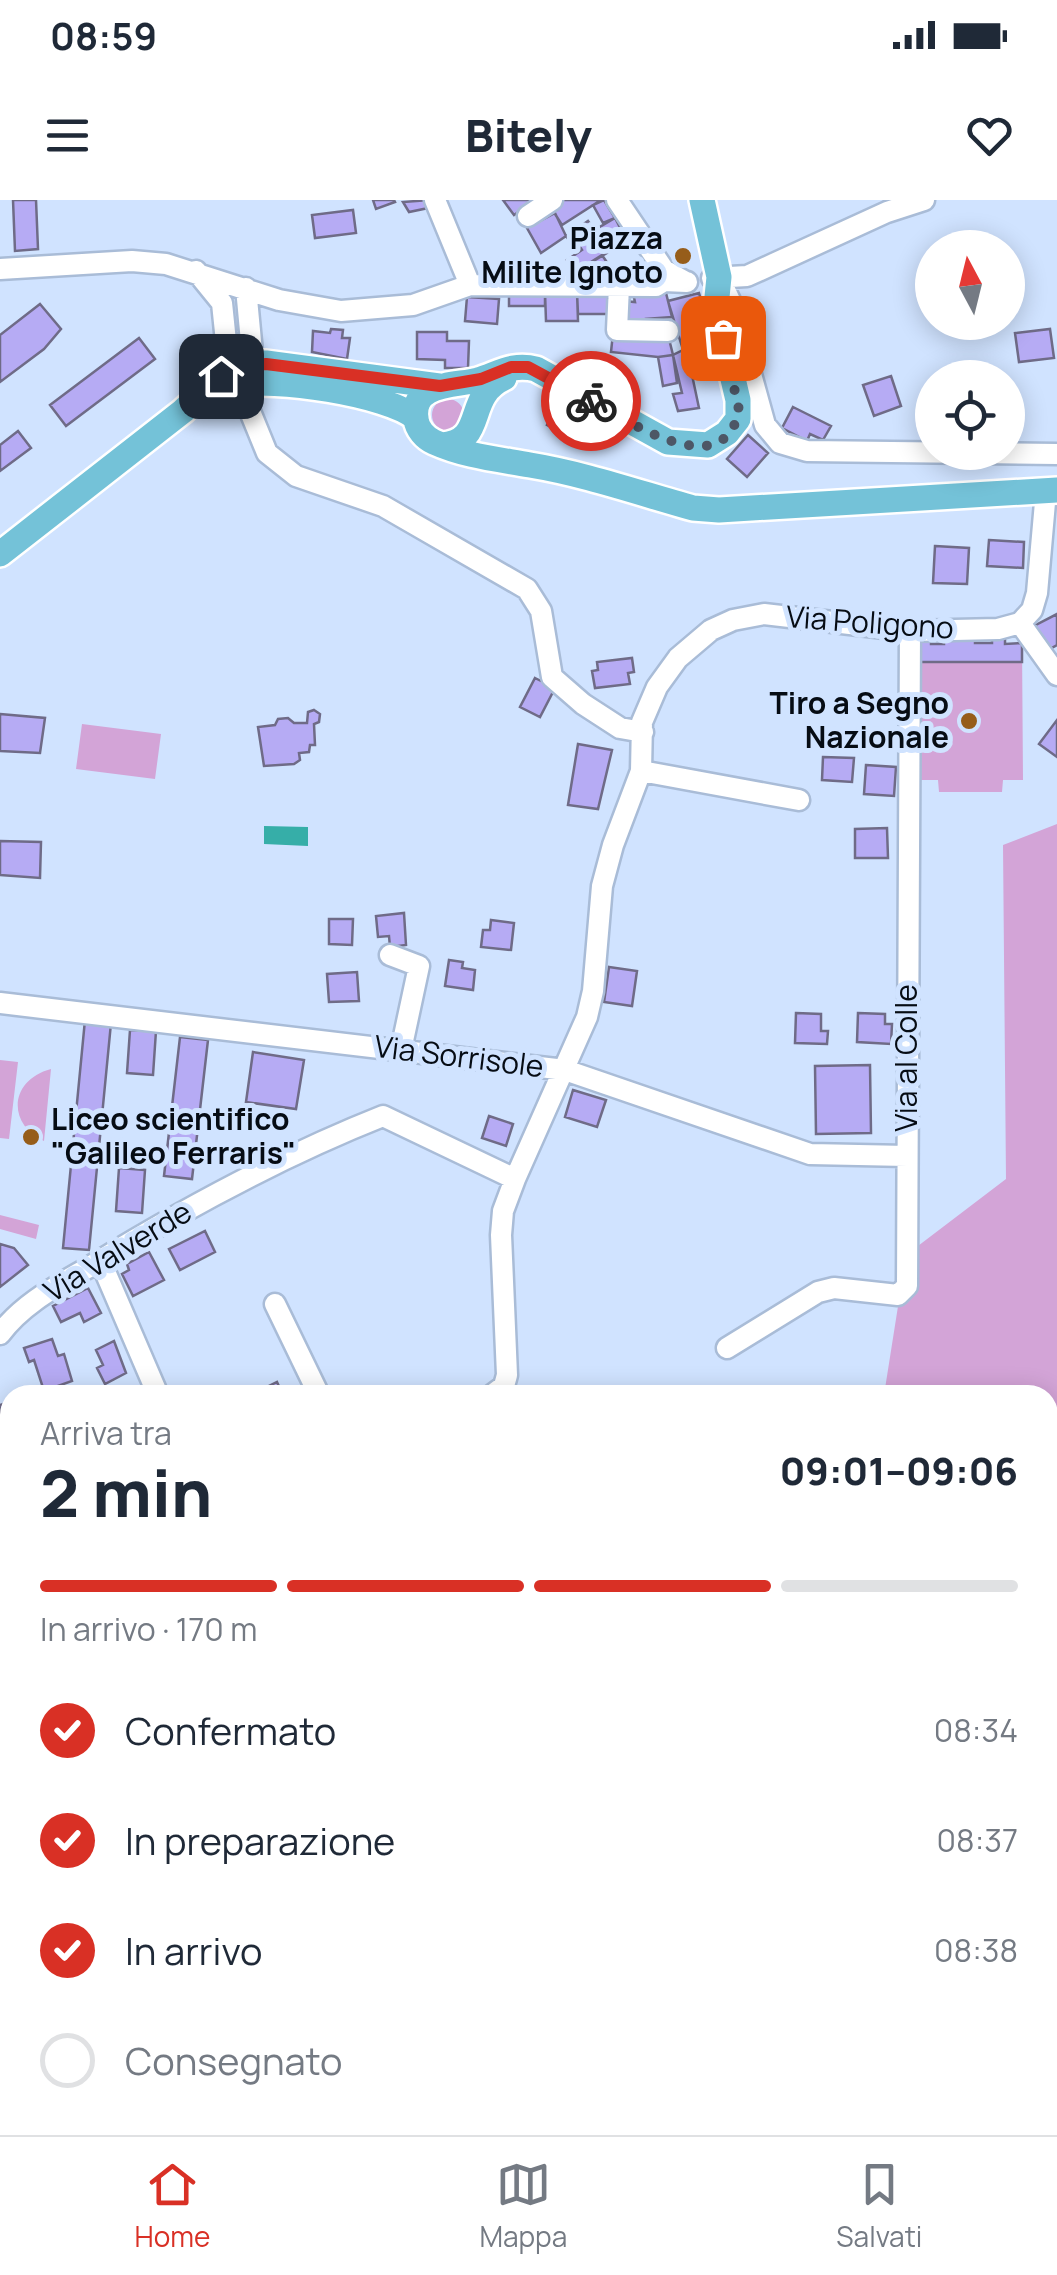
<!DOCTYPE html>
<html lang="it">
<meta charset="utf-8">
<style>
:root{--surface:#fff;--page:#f2f2f3;--text:#1f2937;--muted:#747a83;--line:#e0e1e3;--accent:#d93025}
body{margin:0;font-family:Manrope,sans-serif;background:var(--page);color:var(--text);height:100vh;display:flex;flex-direction:column;font-size:38px;white-space:nowrap}
*{box-sizing:border-box;margin:0}
p{font-size:32px;color:var(--muted)}
.icon{flex:none;width:55px;height:55px;fill:none;stroke:currentColor;stroke-width:2;stroke-linecap:round;stroke-linejoin:round}
.map{position:relative;flex:1;overflow:hidden}
.sheet{position:absolute;left:0px;top:1185px;width:1058px;height:750px;display:flex;flex-direction:column;background:var(--surface);border-radius:30px 30px 0 0;box-shadow:0 5px 25px #0003}
.sheet>*{flex:none}
.needle{width:65px;rotate:353deg}
.buttons{position:absolute;left:915px;top:30px;display:grid;gap:20px}
.buttons a{display:grid;place-items:center;width:110px;height:110px;border-radius:50%;background:var(--surface);box-shadow:0 5px 25px #0003;font-size:50px}
.pin{position:absolute;display:grid;place-items:center;width:85px;height:85px;color:#fff;margin:-42px;border-radius:20px;box-shadow:0 5px 15px #0006}
.courier{position:absolute;display:grid;place-items:center;width:100px;height:100px;margin:-50px;border:8px solid #d93025;border-radius:50%;background:#fff;color:#222;box-shadow:0 2px 12px #0007}
.head em{font-style:normal;font-weight:800}
.head div{display:flex;flex-direction:column-reverse}
.head{display:flex;align-items:center;justify-content:space-between;height:170px;padding:0 40px}
h1{font-size:65px;font-weight:800;line-height:75px}
.bar{display:grid;grid-template-columns:repeat(4,1fr);gap:15px 10px;align-content:center;height:120px;padding:0 40px}
.bar i{height:12px;border-radius:8px;background:var(--line)}
.bar .on{background:var(--accent)}
.bar p{grid-column:span 4}
ol{padding:0 40px;list-style:none}
li{display:flex;align-items:center;gap:30px;height:110px}
li p{margin-inline-start:auto}
li .icon{padding:10px;border-radius:50%;background:var(--accent);color:#fff;stroke-width:4}
li:last-child{color:var(--muted)}
li i{width:55px;height:55px;border:5px solid var(--line);border-radius:50%}
.status{display:flex;justify-content:space-between;align-items:center;height:70px;padding:0 50px;background:var(--surface);direction:ltr}
.status svg{height:28px;fill:currentColor}
header{display:flex;justify-content:space-between;align-items:center;height:130px;padding:0 40px;background:var(--surface);font-size:45px;font-weight:800}
.menu{display:flex;justify-content:space-around;align-items:center;height:140px;border-top:2px solid var(--line);background:var(--surface);font-size:28px;color:var(--muted)}
.menu a{display:grid;justify-items:center;gap:5px}
.menu .on{color:var(--accent)}
.map>svg:first-child{display:block}
.green{fill:#d3a4d7}
.water{fill:#36aea8}
.building{fill:#b6abf4;stroke:#6f6b87;stroke-width:2.5}
.lines{fill:none;stroke-linecap:round;stroke-linejoin:round}
.minor-casing{stroke:#a9bcd7;stroke-width:25}
.major-casing{stroke:#fff;stroke-width:30}
.minor{stroke:#fff;stroke-width:20}
.major{stroke:#74c2d8;stroke-width:25}
.done{stroke:#4d5766;stroke-width:10;stroke-dasharray:0 18}
.route{stroke:#d93025;stroke-width:12}
.poi-dot{fill:#965d1a;stroke:#d0e3ff;stroke-width:4}
.labels{text-anchor:middle;stroke-width:10;stroke-linejoin:round;paint-order:stroke}
.poi-label{font-size:30px;font-weight:bold;fill:#060c14;stroke:#d0e3ff;text-anchor:end}
.street-label{font-size:30px;fill:#060c14;stroke:#d0e3ff}
</style>
<div class="status"><b>08:59</b><svg viewBox="0 0 49 12"><path d="M0 12V9h3v3zM5 12V6h3v6zM10 12V3h3v9zM15 12V0h3v12zM26 1h20v11H26zM47 4h2v5h-2z"/></svg></div>
<header><svg class="icon" aria-label="menu" viewBox="0 0 24 24"><path d="M4 6h16M4 12h16M4 18h16"/></svg>Bitely<svg class="icon" aria-label="heart" viewBox="0 0 24 24"><path d="M12 20l-8-8c-3-5 5-10 8-4 3-6 11-1 8 4z"/></svg></header>
<div class="map">
<svg width="1057" height="1935" viewBox="0 0 1057 1935">
<rect width="100%" height="100%" fill="#d0e3ff"/>
<path class="green" d="M432 215a16 16 0 1 1 32 0a16 16 0 1 1-32 0Z
M975,436V443H991L992,436H1005V443H1022L1023,580H1003L1002,592H939L938,580H915V437L932,444H944V437Z
M82,524L161,534L155,579L76,569Z
M1057,624V1377L1048,1381V1195H884L899,1100L914,1049L1006,979L1003,645Z
M0,860L18,862L9,939L0,938Z
M51,869L44,941C6,923 10,880 51,869Z
M0,1015L39,1025L36,1039L0,1029Z
M10,1556V1925H174L153,1935H0V1560Z
M1057,1579V1810L1048,1815V1584Z
M305,1925H618L598,1935H317Z"/>
<path class="water" d="M264,626L308,627V646L264,644Z"/>
<path class="building" d="M13,0H36L38,49L15,51Z
M373,0H394L395,2L376,9Z
M430,0L433,7L409,12L403,2Z
M503,0H536L514,15Z
M559,0H601L562,25L550,6Z
M604,0L615,18L603,23L593,5Z
M353,10L356,33L315,38L312,15Z
M555,13L566,36L541,53L527,28Z
M615,18L627,41L575,72L567,60L582,50L576,41Z
M588,21L594,29L572,44L566,36Z
M602,55L608,64L581,81L575,72Z
M509,92H545V106H509Z
M545,92H577L578,121H546Z
M577,92H609V114H578Z
M633,93H666L672,117L646,119L647,128L624,126L623,101L635,102Z
M699,93L707,121L690,126L698,154L688,156L683,150L668,101Z
M467,97L499,99L497,124L465,121Z
M40,104L61,129L44,149L0,182V135Z
M331,129L343,130L342,138H350L347,159L312,152L313,131L330,133Z
M1050,129L1054,158L1019,162L1015,133Z
M417,132H447V141H469L468,168H445V160L417,159Z
M613,133L668,135L673,155L658,157L611,152Z
M139,138L155,159L66,226L50,205Z
M683,150L688,156L699,208L678,211L673,194L682,193L673,155Z
M673,155L677,183L663,186L658,157Z
M891,176L901,206L874,216L863,185Z
M558,203L593,222L581,243L547,225Z
M793,207L831,226L823,240L810,234L807,241L782,228Z
M18,231L31,248L0,271V245Z
M748,235L768,253L747,277L727,259Z
M989,340L1024,342L1023,368L987,366Z
M935,346L969,348L967,384L933,383Z
M1057,414V445L1046,451L1032,427Z
M931,436V444H944V437L975,436V443H992V436H1005V444L1022,443V462H915V437Z
M632,458L634,472L628,473L630,484L595,488L592,471L598,470L597,462Z
M535,478L555,488L540,517L520,507Z
M314,510L320,514L319,522L314,524L315,545H310L309,552L299,553L300,560L294,564L264,566L258,527L275,525L278,519L288,518L294,523H307L308,512Z
M0,514L45,518L40,553L0,551Z
M1057,520V557L1039,544Z
M578,544L612,550L598,609L568,605Z
M823,557L854,558L852,582L822,580Z
M866,565L896,567L894,596L864,594Z
M887,628L888,658H855V629Z
M0,641L41,642L40,678L0,675Z
M404,713L406,745L390,747L389,736L378,737L376,716Z
M329,719H353L352,745L329,744Z
M491,720L514,723L511,750L481,747L483,730H490Z
M449,760L463,762L462,768L475,770L473,790L445,786Z
M609,767L637,771L632,806L604,802Z
M357,772L359,801L329,802L327,774Z
M796,813L821,814V831H828L827,844L795,843Z
M858,813L885,814V824H892L891,844L857,842Z
M85,820L111,823L89,1050L63,1048Z
M130,830L156,831L153,875L127,873Z
M180,837L208,840L192,979L164,976Z
M253,852L304,860L296,909L246,902Z
M870,865L871,933L816,934L815,866Z
M573,890L606,900L597,927L565,917Z
M489,916L513,924L506,946L482,938Z
M119,968L145,970L142,1013L116,1011Z
M205,1031L215,1052L180,1070L169,1049Z
M0,1044L14,1048L28,1065L0,1087Z
M149,1052L164,1080L133,1096L122,1074L129,1070L127,1064Z
M88,1088L101,1113L84,1122L80,1113L61,1122L53,1106Z
M52,1139L58,1156L64,1154L72,1181L44,1191L34,1160L29,1162L24,1148Z
M114,1141L126,1173L105,1184L97,1168L103,1165L96,1150Z
M277,1182L283,1195H251Z
M3,1204L5,1209L10,1207V1232L0,1236V1205Z
M4,1312H10V1340L1,1341L0,1322H4Z
M697,1925H740V1935H697Z"/>
<g class="lines">
<defs>
<path id="minor" d="M435,0L470,85
M617,0L664,70L684,81
M528,16L552,0
M0,69L132,61L166,64L279,100L341,111L413,105L470,85L656,86L664,81L687,82
M196,71L222,103L229,171L247,184V204L267,253L296,276L383,306L527,389L541,411L552,477L583,504L620,528L643,532
M719,77L732,105L765,225L780,243L807,251L1057,254
M712,78L747,76L887,12L924,0
M619,86L617,130L668,131
M246,88L253,163
M1020,423L1057,475
M641,571L799,600
M390,755L419,766L401,850
M0,803L565,870L810,954L907,956
M100,1060L158,1195
M275,1104L319,1195
M0,1134C23,1103 59,1085 91,1066C184,1009 282,956 383,916L515,979L587,817L593,791L602,686L613,645L641,571L642,522L657,487L678,458L711,430L733,420L764,414L910,431L998,429L1020,423L1032,410L1037,393L1046,291
M727,1148L818,1092L834,1088L898,1095L907,1086L910,431
M492,1195L504,1186L507,1175L501,1035L503,1011L515,979
M611,1935L614,1925"/>
<path id="major" d="M702,0L719,77L716,107L738,200V219L727,233L708,245L668,242L536,169C513,163 500,173 478,180C455,186 411,182 416,219C417,229 425,238 434,242C465,256 497,259 530,265C585,274 639,293 693,308L719,310L1057,290
M214,195C221,191 227,187 235,185C272,177 388,194 416,218
M442,245C488,241 463,197 504,178
M0,354L183,211L221,176L240,166L266,163L439,186"/>
</defs>
<use href="#minor" class="minor-casing"/>
<use href="#major" class="major-casing"/>
<use href="#minor" class="minor"/>
<use href="#major" class="major"/>
</g>
<g class="lines">
<path class="done" d="M591,201C627,220 724,287 739,210L723,138"/>
<path class="route" d="M221,176L240,166L266,164L440,186L481,179L511,167H528L591,201"/>
</g>
<g class="poi-dot">
<circle cx="683" cy="56" r="10"/>
<circle cx="969" cy="521" r="10"/>
<circle cx="31" cy="937" r="10"/>
</g>
<g class="labels">
<g class="poi-label">
<text x="663" y="49">Piazza<tspan x="663" dy="34">Milite Ignoto</tspan></text>
<text x="949" y="514">Tiro a Segno<tspan x="949" dy="34">Nazionale</tspan></text>
<text x="51" y="930" text-anchor="start">Liceo scientifico<tspan x="51" dy="34">"Galileo Ferraris"</tspan></text>
</g>
<g class="street-label">
<text transform="translate(870 423) rotate(4)" y="10">Via Poligono</text>
<text transform="translate(459 857) rotate(7)" y="10">Via Sorrisole</text>
<text transform="translate(907 858) rotate(-90)" y="10">Via al Colle</text>
<text transform="translate(118 1052) rotate(-31)" y="10">Via Valverde</text>
</g>
</g>
</svg>
<div class="buttons">
<a><svg class="needle" viewBox="-14 -14 28 28"><path d="M0-13l5 13h-10z" fill="#e53935"/><path d="M0 13l5-13h-10z" fill="#747a83"/></svg></a>
<a><svg class="icon" aria-label="locate" viewBox="0 0 24 24"><circle cx="12" cy="12" r="6"/><path d="M12 2v4M12 18v4M2 12h4M18 12h4"/></svg></a>
</div>
<div class="pin" style="left:723px;top:138px;background:#ea580c"><svg class="icon" aria-label="bag" viewBox="0 0 24 24"><path d="M5 8h14l-1 12H6zM9 8a3 3 0 0 1 6 0"/></svg></div>
<div class="pin" style="left:221px;top:176px;background:#1f2937"><svg class="icon" aria-label="home" viewBox="0 0 24 24"><path d="M3 11l9-7 9 7M6 9v11h12V9"/></svg></div>
<div class="courier" style="left:591px;top:201px"><svg class="icon" aria-label="bike" viewBox="0 0 24 24"><circle cx="6" cy="16" r="4"/><circle cx="18" cy="16" r="4"/><path d="M6 16l4-8h5l3 8M10 8l3 8H6M13 5h3"/></svg></div>
<section class="sheet">
<div class="head"><div><h1>2 min</h1><p>Arriva tra</p></div><em>09:01–09:06</em></div>
<div class="bar"><i class="on"></i><i class="on"></i><i class="on"></i><i></i><p>In arrivo · 170 m</p></div>
<ol>
<li><svg class="icon" aria-label="check" viewBox="0 0 24 24"><path d="M5 12l5 5 9-10"/></svg>Confermato<p>08:34</p></li>
<li><svg class="icon" aria-label="check" viewBox="0 0 24 24"><path d="M5 12l5 5 9-10"/></svg>In preparazione<p>08:37</p></li>
<li><svg class="icon" aria-label="check" viewBox="0 0 24 24"><path d="M5 12l5 5 9-10"/></svg>In arrivo<p>08:38</p></li>
<li><i></i>Consegnato</li>
</ol>
</section>
</div>
<nav class="menu">
<a class="on"><svg class="icon" aria-label="home" viewBox="0 0 24 24"><path d="M3 11l9-7 9 7M6 9v11h12V9"/></svg>Home</a>
<a><svg class="icon" aria-label="map" viewBox="0 0 24 24"><path d="M3 6l6-2 6 2 6-2v14l-6 2-6-2-6 2zM9 4v14M15 6v14"/></svg>Mappa</a>
<a><svg class="icon" aria-label="saved" viewBox="0 0 24 24"><path d="M7 4h10v16l-5-4-5 4z"/></svg>Salvati</a>
</nav>
